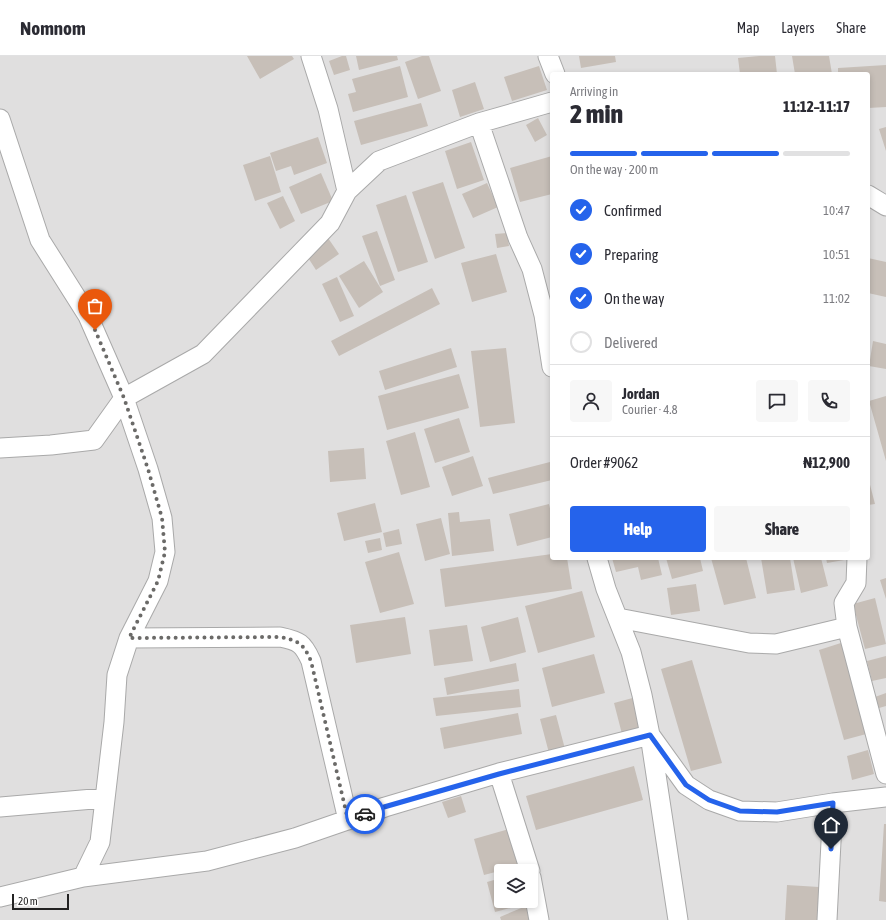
<!DOCTYPE html>
<meta charset="utf-8">
<style>
:root{--surface:#fff;--page:#f7f7f7;--text:#2b2b33;--muted:#7c7c81;--line:#e1e1e2;--accent:#2563eb}
body{margin:0;font-family:"Asap Condensed",sans-serif;background:var(--page);color:var(--text);height:100vh;display:flex;flex-direction:column;font-size:15px;white-space:nowrap}
*{box-sizing:border-box;margin:0}
p{font-size:13px;color:var(--muted)}
.icon{flex:none;width:22px;height:22px;fill:none;stroke:currentColor;stroke-width:2;stroke-linecap:round;stroke-linejoin:round}
.map{position:relative;flex:1;overflow:hidden}
.side{position:absolute;left:550px;top:16px;width:320px;height:488px;display:flex;flex-direction:column;background:var(--surface);border-radius:4px;box-shadow:0 2px 6px #0003}
.side>*{flex:none}
.buttons{position:absolute;left:494px;top:808px;display:grid;gap:8px}
.buttons a{display:grid;place-items:center;width:44px;height:44px;border-radius:4px;background:var(--surface);box-shadow:0 2px 6px #0003;font-size:20px}
.scale{position:absolute;left:12px;bottom:10px;width:57px;box-sizing:border-box;padding-left:4px;border:2px solid #222;border-top:0;font-size:11px;line-height:14px;white-space:nowrap;color:#222;-webkit-text-stroke:3px #fff;paint-order:stroke}
.pin{position:absolute;display:grid;place-items:center;width:34px;height:34px;color:#fff;margin:-41px -17px;border-radius:50% 50% 50% 0;rotate:-45deg;box-shadow:0 0 4px #0007}
.pin .icon{rotate:45deg}
.courier{position:absolute;display:grid;place-items:center;width:40px;height:40px;margin:-20px;border:3px solid #2563eb;border-radius:50%;background:#fff;color:#222;box-shadow:0 1px 5px #0007}
.headline em{font-style:normal;font-weight:800}
.headline div{display:flex;flex-direction:column-reverse}
.headline{display:flex;align-items:center;justify-content:space-between;height:68px;padding:0 20px}
h1{font-size:26px;font-weight:800;line-height:30px}
.bar{display:grid;grid-template-columns:repeat(4,1fr);gap:6px 4px;align-content:center;height:48px;padding:0 20px}
.bar i{height:5px;border-radius:3px;background:var(--line)}
.bar .selected{background:var(--accent)}
.bar p{grid-column:span 4}
.line{display:flex;align-items:center;gap:10px;padding:0 20px;border-top:1px solid var(--line)}
.line div{flex:1}
.round{display:grid;place-items:center;flex:none;width:42px;height:42px;border-radius:4px;background:var(--page)}
ol{padding:0 20px;list-style:none}
li{display:flex;align-items:center;gap:12px;height:44px}
li p{margin-inline-start:auto}
li .icon{padding:4px;border-radius:50%;background:var(--accent);color:#fff;stroke-width:4}
li:last-child{color:var(--muted)}
li i{width:22px;height:22px;border:2px solid var(--line);border-radius:50%}
.cta{display:flex;gap:8px;margin-top:auto;padding:8px 20px}
.cta a{flex:1;height:46px;border-radius:4px;background:var(--accent);color:#fff;font-size:16px;font-weight:800;line-height:46px;text-align:center}
.cta a+a{background:var(--page);color:var(--text)}
header{display:flex;align-items:center;gap:24px;box-sizing:border-box;height:56px;padding:0 20px;background:var(--surface);border-bottom:1px solid var(--line)}
header strong{font-size:19px}
nav{display:flex;gap:22px;margin-inline-start:auto;font-size:14px}
.map>svg:first-child{display:block}
.residential{fill:#e0dfdf;fill-rule:evenodd}
.building{fill:#c7bfb8}
.lines{fill:none;stroke-linecap:round;stroke-linejoin:round}
.minor-casing{stroke:#a9a9a9;stroke-width:21}
.minor{stroke:#fff;stroke-width:19}
.done{stroke:#6b6a68;stroke-width:4;stroke-dasharray:0 7.2}
.route{stroke:#2563eb;stroke-width:5}
</style>
<header>
<strong>Nomnom</strong>
<nav><a>Map</a><a>Layers</a><a>Share</a></nav>
</header>
<div class="map">
<svg width="886" height="864" viewBox="0 0 886 864">
<rect width="100%" height="100%" fill="#f2efe9"/>
<path class="residential" d="M0,0H886V864H0ZM552,18H868V502H552ZM501,815H531V845H501Z"/>
<path class="building" d="M247,0H292L294,3L260,23Z
M342,0H346L350,14L334,19L329,5Z
M356,0H397L398,4L359,14Z
M422,0H429L441,35L418,43L405,6Z
M579,0H615L616,6L581,12Z
M759,0H775L777,18H740L738,2Z
M792,0H829L832,18H795Z
M886,9V51L868,52V18H838V12Z
M400,10L408,41L353,56L348,38L356,36L352,23Z
M539,10L547,34L512,45L504,21Z
M475,26L484,53L460,61L452,34Z
M421,47L428,70L361,89L354,65Z
M538,62L547,79L535,86L526,69Z
M886,71V95L879,73Z
M318,81L327,107L294,119L291,110L276,115L270,97Z
M471,86L484,124L457,133L445,95Z
M270,100L281,136L255,145L243,109Z
M552,100V138L520,146L510,112Z
M321,117L333,145L301,158L289,131Z
M443,126L465,192L435,203L412,136Z
M487,127L498,151L473,162L462,138Z
M406,139L428,206L398,216L376,149Z
M283,140L295,165L280,173L267,147Z
M377,175L395,224L380,230L362,180Z
M507,177L509,190L497,192L495,178Z
M328,182L339,198L316,214L305,197Z
M496,198L507,236L472,246L461,207Z
M868,202L886,206V241L868,237Z
M364,205L383,236L359,252L339,220Z
M337,221L354,260L340,266L322,228Z
M432,232L440,248L339,300L331,285Z
M873,285L886,288V313L869,310Z
M451,292L457,311L385,334L379,315Z
M506,292L515,367L480,371L471,295Z
M459,318L469,352L387,374L378,340Z
M886,340V405L869,345Z
M459,362L470,396L435,407L424,373Z
M415,376L430,431L401,439L386,385Z
M364,392L366,423L330,426L328,395Z
M473,400L483,430L452,440L442,411Z
M550,406L552,414V424L493,438L488,422Z
M868,421L875,448L868,449Z
M375,447L382,476L344,485L337,457Z
M549,448L552,461V481L517,490L509,458Z
M459,456L460,466L490,463L494,495L452,500L448,457Z
M441,462L450,498L425,505L416,468Z
M399,473L402,488L386,491L383,477Z
M380,482L382,494L368,497L365,485Z
M399,496L414,548L380,557L365,506Z
M552,498V502H567L572,533L445,551L440,513Z
M612,502H658L662,519L641,524L638,511L616,516Z
M666,502H700L703,515L672,523Z
M711,502H746L756,542L724,549Z
M761,502H790L795,534L767,538Z
M793,502H821L828,530L801,537Z
M826,502H850V503L827,507Z
M886,522V543L880,524Z
M696,528L700,555L671,559L667,532Z
M582,535L595,581L538,597L525,550Z
M875,542L886,588L865,593L853,548Z
M405,561L411,598L356,607L350,569Z
M518,561L526,596L490,606L481,571Z
M467,569L473,605L434,610L429,574Z
M844,586L870,677L844,684L819,594Z
M594,598L605,637L552,651L542,612Z
M886,600V622L872,625L867,605Z
M692,604L722,707L691,715L661,613Z
M516,607L519,625L447,639L444,622Z
M519,633L521,651L436,660L433,642Z
M886,637V650L879,652L875,641Z
M640,640L648,671L622,678L614,647Z
M518,657L522,678L444,693L440,672Z
M556,659L565,693L549,697L540,663Z
M868,694L874,718L852,724L847,700Z
M634,710L643,744L536,774L526,740Z
M461,740L466,756L448,762L442,746Z
M884,768H886V846L879,845Z
M509,773L519,810L484,819L474,783Z
M501,822V845H521L522,849L495,856L487,826Z
M787,829L819,831L817,864H785Z
M526,850L531,863L528,864H501L500,861Z"/>
<g class="lines">
<defs>
<path id="minor" d="M311,0L328,53L347,135
M548,0L555,18
M0,63L40,184L88,260L124,342L148,413L162,462L165,496L158,525L129,582L117,619L114,666L100,786L83,821
M479,67L518,182L532,213L544,259L552,311
M868,139L886,150
M0,392L51,389L94,384L124,342L203,298L330,167L347,135L379,105L479,67L552,46
M597,502L606,533L631,596L642,639L650,679L678,864
M857,502L856,527L844,547L847,571L886,718
M618,562L749,587L776,588L847,571
M129,582L280,581C299,585 303,587 311,605L348,764
M499,717L530,815
M0,751L105,742
M531,821L539,864
M0,841L83,821L207,805L295,782L385,751L499,717L650,679L686,729L709,744L740,755L777,756L833,747L886,741
M827,864L833,747"/>
</defs>
<use href="#minor" class="minor-casing"/>
<use href="#minor" class="minor"/>
</g>
<g class="lines">
<path class="done" d="M95,274L124,342L148,413L162,462L165,496L158,525L129,582L280,581C299,585 303,587 311,605L348,764L365,758"/>
<path class="route" d="M365,758L384,751L499,718L650,679L686,729L709,744L740,755L777,756L833,747L831,793"/>
</g>
</svg>
<div class="buttons">
<a><svg class="icon" aria-label="layers" viewBox="0 0 24 24"><path d="M12 4l9 5-9 5-9-5zM3 14l9 5 9-5"/></svg></a>
</div>
<div class="scale">20 m</div>
<div class="pin" style="left:95px;top:274px;background:#ea580c"><svg class="icon" aria-label="bag" viewBox="0 0 24 24"><path d="M5 8h14l-1 12H6zM9 8a3 3 0 0 1 6 0"/></svg></div>
<div class="pin" style="left:831px;top:793px;background:#1f2937"><svg class="icon" aria-label="home" viewBox="0 0 24 24"><path d="M3 11l9-7 9 7M6 9v11h12V9"/></svg></div>
<div class="courier" style="left:365px;top:758px"><svg class="icon" aria-label="car" viewBox="0 0 24 24"><path d="M5 17H2v-5l4-1 3-4h7l3 4 3 1v5h-3M9 17h6M6 11h13"/><circle cx="7" cy="17" r="2"/><circle cx="17" cy="17" r="2"/></svg></div>
<section class="side">
<div class="headline"><div><h1>2 min</h1><p>Arriving in</p></div><em>11:12–11:17</em></div>
<div class="bar"><i class="selected"></i><i class="selected"></i><i class="selected"></i><i></i><p>On the way · 200 m</p></div>
<ol>
<li><svg class="icon" aria-label="check" viewBox="0 0 24 24"><path d="M5 12l5 5 9-10"/></svg>Confirmed<p>10:47</p></li>
<li><svg class="icon" aria-label="check" viewBox="0 0 24 24"><path d="M5 12l5 5 9-10"/></svg>Preparing<p>10:51</p></li>
<li><svg class="icon" aria-label="check" viewBox="0 0 24 24"><path d="M5 12l5 5 9-10"/></svg>On the way<p>11:02</p></li>
<li><i></i>Delivered</li>
</ol>
<div class="line" style="height:72px"><a class="round"><svg class="icon" aria-label="person" viewBox="0 0 24 24"><circle cx="12" cy="8" r="4"/><path d="M4 21q1-7 8-7t8 7"/></svg></a><div><b>Jordan</b><p>Courier · 4.8</p></div><a class="round"><svg class="icon" aria-label="chat" viewBox="0 0 24 24"><path d="M4 5h16v11H9l-5 4z"/></svg></a><a class="round"><svg class="icon" aria-label="phone" viewBox="0 0 24 24"><path d="M5 4h4l2 5-3 2q2 4 5 5l2-3 5 2v4C11 20 4 13 5 4z"/></svg></a></div>
<div class="line" style="height:52px"><div>Order #9062</div><b>₦12,900</b></div>
<div class="cta"><a>Help</a><a>Share</a></div>
</section>
</div>
